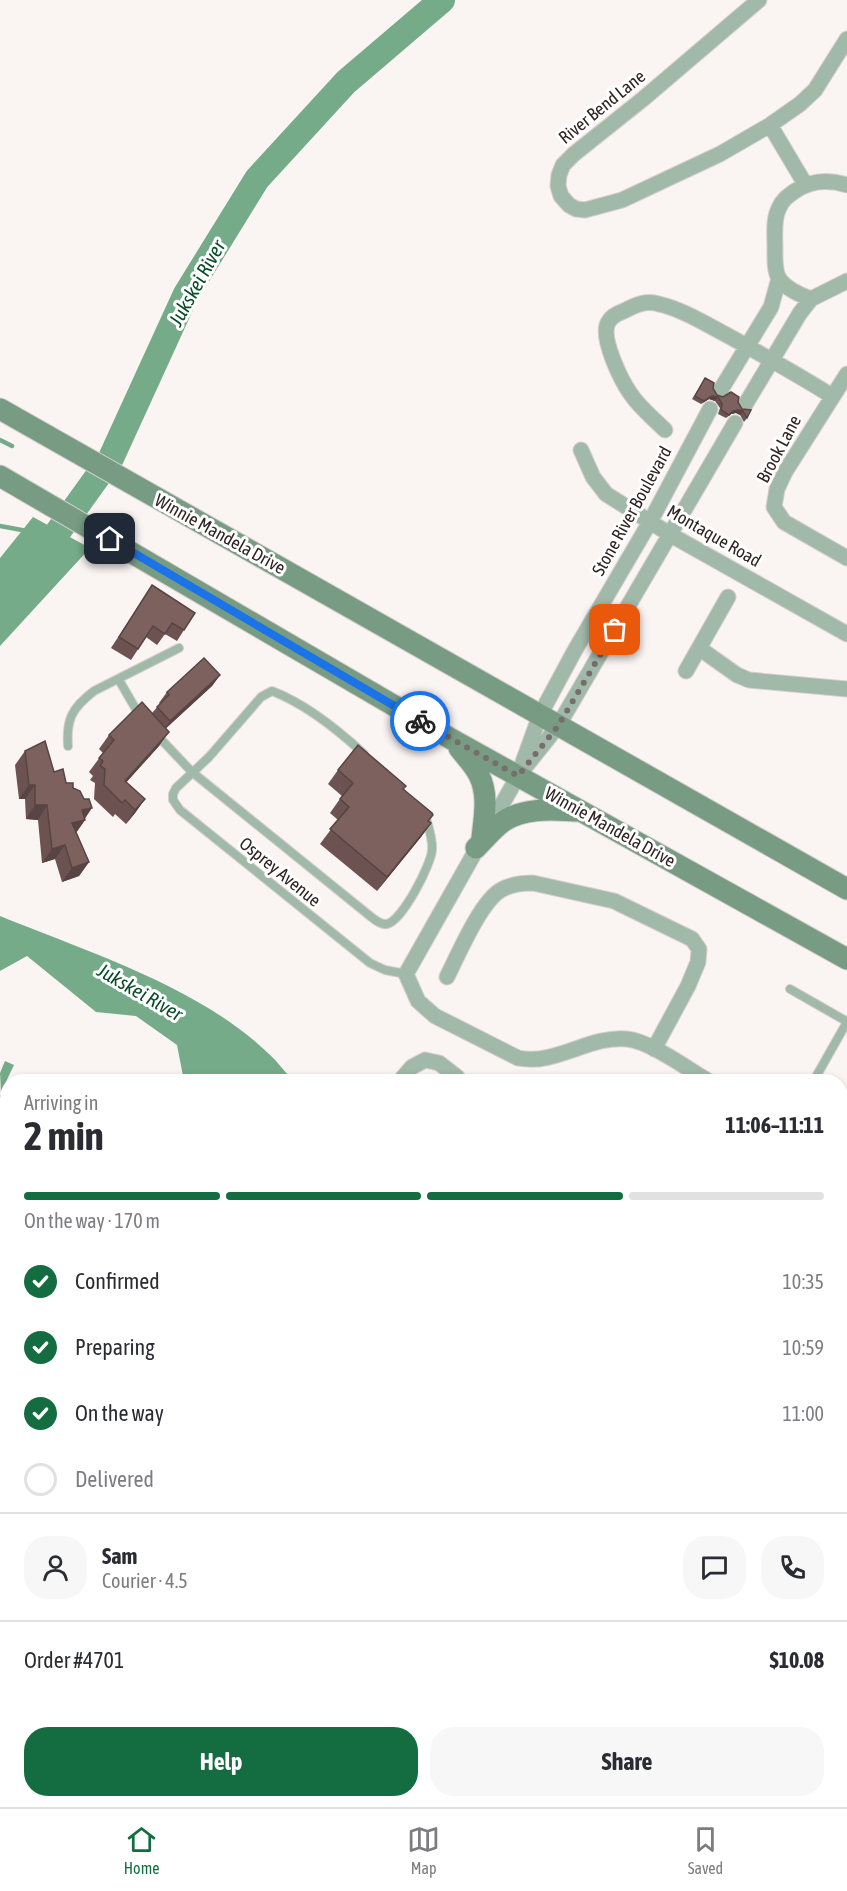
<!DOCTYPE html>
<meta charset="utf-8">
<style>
:root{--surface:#fff;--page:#f7f7f7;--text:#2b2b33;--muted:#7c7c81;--line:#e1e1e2;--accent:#146d41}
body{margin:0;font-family:"Asap Condensed",sans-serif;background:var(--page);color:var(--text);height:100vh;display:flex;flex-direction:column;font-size:22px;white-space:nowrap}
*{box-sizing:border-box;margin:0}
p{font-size:20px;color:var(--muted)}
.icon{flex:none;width:33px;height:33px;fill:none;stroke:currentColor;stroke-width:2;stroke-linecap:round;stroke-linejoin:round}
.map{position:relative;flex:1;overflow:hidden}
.drawer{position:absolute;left:0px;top:1074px;width:848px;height:734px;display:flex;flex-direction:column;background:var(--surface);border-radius:24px 24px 0 0;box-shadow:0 3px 9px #0003}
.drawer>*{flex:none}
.pin{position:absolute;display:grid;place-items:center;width:51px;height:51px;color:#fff;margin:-26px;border-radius:12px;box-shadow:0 3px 9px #0006}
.courier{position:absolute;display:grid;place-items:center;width:60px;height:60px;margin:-30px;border:4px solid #1a73e8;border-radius:50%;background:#fff;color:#222;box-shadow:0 2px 8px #0007}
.head em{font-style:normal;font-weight:700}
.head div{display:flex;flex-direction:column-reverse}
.head{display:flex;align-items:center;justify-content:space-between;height:102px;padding:0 24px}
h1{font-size:39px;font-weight:700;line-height:45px}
.bar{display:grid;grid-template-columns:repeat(4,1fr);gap:9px 6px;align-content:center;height:72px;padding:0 24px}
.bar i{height:8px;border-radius:4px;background:var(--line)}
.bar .on{background:var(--accent)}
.bar p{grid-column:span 4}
.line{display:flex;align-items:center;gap:15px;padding:0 24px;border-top:2px solid var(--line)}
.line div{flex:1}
.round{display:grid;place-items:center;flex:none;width:63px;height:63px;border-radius:24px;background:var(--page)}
ol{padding:0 24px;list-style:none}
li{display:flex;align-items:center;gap:18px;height:66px}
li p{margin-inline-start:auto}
li .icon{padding:6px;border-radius:50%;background:var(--accent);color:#fff;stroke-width:4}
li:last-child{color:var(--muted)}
li i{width:33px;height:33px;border:3px solid var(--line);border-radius:50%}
.action{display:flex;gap:12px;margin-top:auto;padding:12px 24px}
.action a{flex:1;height:69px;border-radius:24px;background:var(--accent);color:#fff;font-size:24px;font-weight:700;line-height:69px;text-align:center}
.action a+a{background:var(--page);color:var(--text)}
.tabs{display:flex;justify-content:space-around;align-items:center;height:84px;border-top:2px solid var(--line);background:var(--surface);font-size:16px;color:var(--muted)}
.tabs a{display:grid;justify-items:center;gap:3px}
.tabs .on{color:var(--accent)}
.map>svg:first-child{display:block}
.water{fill:#76ab89}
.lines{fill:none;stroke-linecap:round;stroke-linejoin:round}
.stream{stroke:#76ab89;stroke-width:4.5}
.river{stroke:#76ab89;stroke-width:26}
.service-casing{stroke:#d6cfce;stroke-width:10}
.minor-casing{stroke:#d6cfce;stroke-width:17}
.secondary-casing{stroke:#d6cfce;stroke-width:23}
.service{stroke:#a1b9a9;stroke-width:8}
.minor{stroke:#a1b9a9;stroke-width:15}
.secondary{stroke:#789b83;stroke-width:21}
.wall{fill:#6c5351}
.shaded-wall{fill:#584442}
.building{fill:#7d615e;stroke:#584442;stroke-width:1.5}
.done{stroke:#776d6c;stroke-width:6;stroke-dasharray:0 10.8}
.route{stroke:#1a73e8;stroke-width:8}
.labels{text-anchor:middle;stroke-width:6;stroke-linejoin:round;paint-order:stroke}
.street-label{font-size:18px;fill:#302423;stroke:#fff}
.water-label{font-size:20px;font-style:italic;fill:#094c2b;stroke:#fff}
</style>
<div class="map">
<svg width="847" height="1807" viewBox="0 0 847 1807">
<rect width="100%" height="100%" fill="#faf4f3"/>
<path class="water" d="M33,517L90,548L0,646V558Z
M0,916C88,952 200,987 269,1054C278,1062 285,1072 293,1081H184L177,1045L136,1016L96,1012L27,956L0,971Z
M5,1061L14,1065L1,1092L0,1073Z
M368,1800H459L450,1807H358Z"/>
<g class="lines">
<path class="stream" d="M0,440L12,446
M0,526L27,531"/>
<path class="river" d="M0,603L29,572L111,458L186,294L257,179L346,82L442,0"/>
<defs>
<path id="service" d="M119,680L141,718
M155,733L192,772L370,916C375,920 381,925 387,924C402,921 431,865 432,850C433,840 429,828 426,818
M68,746C66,719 72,708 94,691L179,648
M364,754C337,729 306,704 272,691L261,697L209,757L176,788L173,794V800L180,810L370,963L385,970L406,974
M790,989L846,1021
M813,1082L847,1022
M840,1626L847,1623"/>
<path id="minor" d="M759,0L643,99L574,154L563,165L559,175L558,186L561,196L569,205L576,209L585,210L622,200L720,154L770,125L800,104L815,90L847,39
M770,125L805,184
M847,185C828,179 811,180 795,191C788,196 782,200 779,208C773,219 775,236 775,249C775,258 774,272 780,280C788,290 800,295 811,299L847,281
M847,374L785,472L777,489L774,507L784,522L847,558
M720,391L771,307L779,278
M745,405L800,313L811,299
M665,430C653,418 639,407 630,393C621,380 602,341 607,325C610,317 616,314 624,311C635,305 646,300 659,304C681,309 704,323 725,334C761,354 797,374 832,396
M581,450L593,477L606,494L671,535L847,634
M699,648L737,675L749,680L847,689
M686,671L728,597
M522,765L540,715L575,650L650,522L710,409
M447,977C458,955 481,901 501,890C511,884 522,883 533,883L614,901L692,939L699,949L698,962L688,986L654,1049
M399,1082L412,1067L425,1060L439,1063L457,1077
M710,1082C689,1070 650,1041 627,1039C590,1035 555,1066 518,1058L435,1016L418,1001L406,974L518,776L558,726L735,423
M840,1157L847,1161
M0,1183L8,1186
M840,1203L847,1191
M840,1385L847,1390
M0,1418L8,1397
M840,1614L847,1600
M0,1725L8,1729
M840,1741L847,1747
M99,1800L107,1807
M114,1807L120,1804L123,1800
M746,1807L750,1800"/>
<path id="secondary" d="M0,409L847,889
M0,476L453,740L847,959
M459,748C466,757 474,765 479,775C489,795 484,818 482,838
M476,848C485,839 493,829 504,821C525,807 554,810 578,811"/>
</defs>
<use href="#service" class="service-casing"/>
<use href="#minor" class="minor-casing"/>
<use href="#secondary" class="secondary-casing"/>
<use href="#service" class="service"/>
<use href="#minor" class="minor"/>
<use href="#secondary" class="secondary"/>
</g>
<path class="wall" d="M705,378L713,388L717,395L738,402L747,418L744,422L740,415L736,413L731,414L726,418L718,414L720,408L715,401L709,399L701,404L692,399Z
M152,585L184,630L177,641L165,634L157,645L146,637L131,660L111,648Z
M220,675L212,686L166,728L159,746L126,782L145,799L135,813L126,824L115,814L113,817L94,799L95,783L90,780L93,776L89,772L103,753L99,749L109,735L152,713L160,704L159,703L167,692Z
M25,751L54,772L73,788L85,820L76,833L89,862L79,876L62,882L55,859L42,863L38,820L26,819L25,799H19L15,765Z
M338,770L404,789L431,823L421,837L377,891L320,844L338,820L330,813L342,796L328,784Z
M0,1096L8,1100V1138L0,1135Z"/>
<path class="shaded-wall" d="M712,396L718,397L715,401L709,399L701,404L704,401Z
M738,410L743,411L740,415L736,413L731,414L726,418L733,411Z
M220,675L212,686L162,732L170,721Z
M169,732L159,746L115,795L125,781Z
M29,785H35L25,799H19Z
M145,799L135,813L126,824L135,810Z
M35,805H47L38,820L26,819Z
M92,808L84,820H85L75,834L72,823L82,810Z
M431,823L421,837L377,891L387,877Z
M65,845L55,859L42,863L52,849Z
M89,862L79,876L62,882L72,868Z"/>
<path class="building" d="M705,378L714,383L713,388L717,395L723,397L731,392L739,397L738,402L742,409L751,410L747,418L743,411L738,410L733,411L729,415L721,410L722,404L718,397L712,396L704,401L695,396Z
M152,585L195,613L184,630L172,623L165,634L153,626L138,649L119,637Z
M204,658L220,675L170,721L157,707L169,695L167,692Z
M142,702L169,732L125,781L145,799L135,810L125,800L122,803L104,785L105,769L100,766L103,761L99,758L114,740L109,735Z
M45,741L54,772L63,769L66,783H73V788L80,791L84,799H89L92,808L82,810L85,820L72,823L89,862L72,868L65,845L52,849L47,805H35V785H29L25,751Z
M358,745L406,786L403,789L432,813L433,815L428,821L431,823L387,877L330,829L349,807L340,799L353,783L338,770Z
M0,1096L8,1100V1129L0,1125Z
M0,1210L8,1217V1226L0,1234Z"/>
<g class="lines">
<path class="done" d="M420,721L518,776L558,726L615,630"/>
<path class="route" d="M110,539L420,721"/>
</g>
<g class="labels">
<g class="street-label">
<text transform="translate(602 107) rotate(-39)" y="6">River Bend Lane</text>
<text transform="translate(779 449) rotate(-62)" y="6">Brook Lane</text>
<text transform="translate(632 511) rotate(-61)" y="6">Stone River Boulevard</text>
<text transform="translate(220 534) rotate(29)" y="6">Winnie Mandela Drive</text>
<text transform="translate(714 536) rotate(30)" y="6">Montaque Road</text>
<text transform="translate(610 827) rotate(29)" y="6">Winnie Mandela Drive</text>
<text transform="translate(280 872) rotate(39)" y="6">Osprey Avenue</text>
</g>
<g class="water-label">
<text transform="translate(197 283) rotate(-61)" y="7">Jukskei River</text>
<text transform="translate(140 992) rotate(30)" y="7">Jukskei River</text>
</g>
</g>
</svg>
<div class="pin" style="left:615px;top:630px;background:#ea580c"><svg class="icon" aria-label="bag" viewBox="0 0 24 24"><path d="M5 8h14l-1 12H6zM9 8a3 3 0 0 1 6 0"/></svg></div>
<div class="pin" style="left:110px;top:539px;background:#1f2937"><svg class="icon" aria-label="home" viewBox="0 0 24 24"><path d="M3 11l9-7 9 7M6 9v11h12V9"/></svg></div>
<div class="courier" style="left:420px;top:721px"><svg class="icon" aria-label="bike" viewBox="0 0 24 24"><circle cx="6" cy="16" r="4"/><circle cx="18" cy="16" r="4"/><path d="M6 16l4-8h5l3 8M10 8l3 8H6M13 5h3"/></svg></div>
<section class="drawer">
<div class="head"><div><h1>2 min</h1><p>Arriving in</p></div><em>11:06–11:11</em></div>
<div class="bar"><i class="on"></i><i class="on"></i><i class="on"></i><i></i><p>On the way · 170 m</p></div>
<ol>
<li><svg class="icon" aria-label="check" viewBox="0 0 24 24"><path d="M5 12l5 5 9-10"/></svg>Confirmed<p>10:35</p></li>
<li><svg class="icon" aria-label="check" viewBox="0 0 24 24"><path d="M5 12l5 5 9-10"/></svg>Preparing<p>10:59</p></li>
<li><svg class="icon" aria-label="check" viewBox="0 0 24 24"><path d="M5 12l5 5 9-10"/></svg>On the way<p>11:00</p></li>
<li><i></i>Delivered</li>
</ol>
<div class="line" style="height:108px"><a class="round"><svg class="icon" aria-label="person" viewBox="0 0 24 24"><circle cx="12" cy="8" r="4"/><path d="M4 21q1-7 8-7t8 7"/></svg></a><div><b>Sam</b><p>Courier · 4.5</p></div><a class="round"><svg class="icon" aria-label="chat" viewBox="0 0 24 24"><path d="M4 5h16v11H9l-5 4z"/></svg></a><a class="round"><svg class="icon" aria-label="phone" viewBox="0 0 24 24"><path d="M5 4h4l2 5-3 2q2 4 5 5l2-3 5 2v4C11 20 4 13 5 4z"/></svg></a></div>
<div class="line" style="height:78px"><div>Order #4701</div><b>$10.08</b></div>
<div class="action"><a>Help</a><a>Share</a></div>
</section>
</div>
<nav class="tabs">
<a class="on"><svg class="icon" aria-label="home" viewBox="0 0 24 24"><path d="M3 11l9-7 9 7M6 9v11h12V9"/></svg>Home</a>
<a><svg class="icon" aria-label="map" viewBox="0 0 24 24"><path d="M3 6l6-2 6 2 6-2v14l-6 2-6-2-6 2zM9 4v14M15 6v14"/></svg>Map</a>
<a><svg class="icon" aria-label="saved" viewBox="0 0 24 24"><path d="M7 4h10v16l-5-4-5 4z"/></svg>Saved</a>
</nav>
